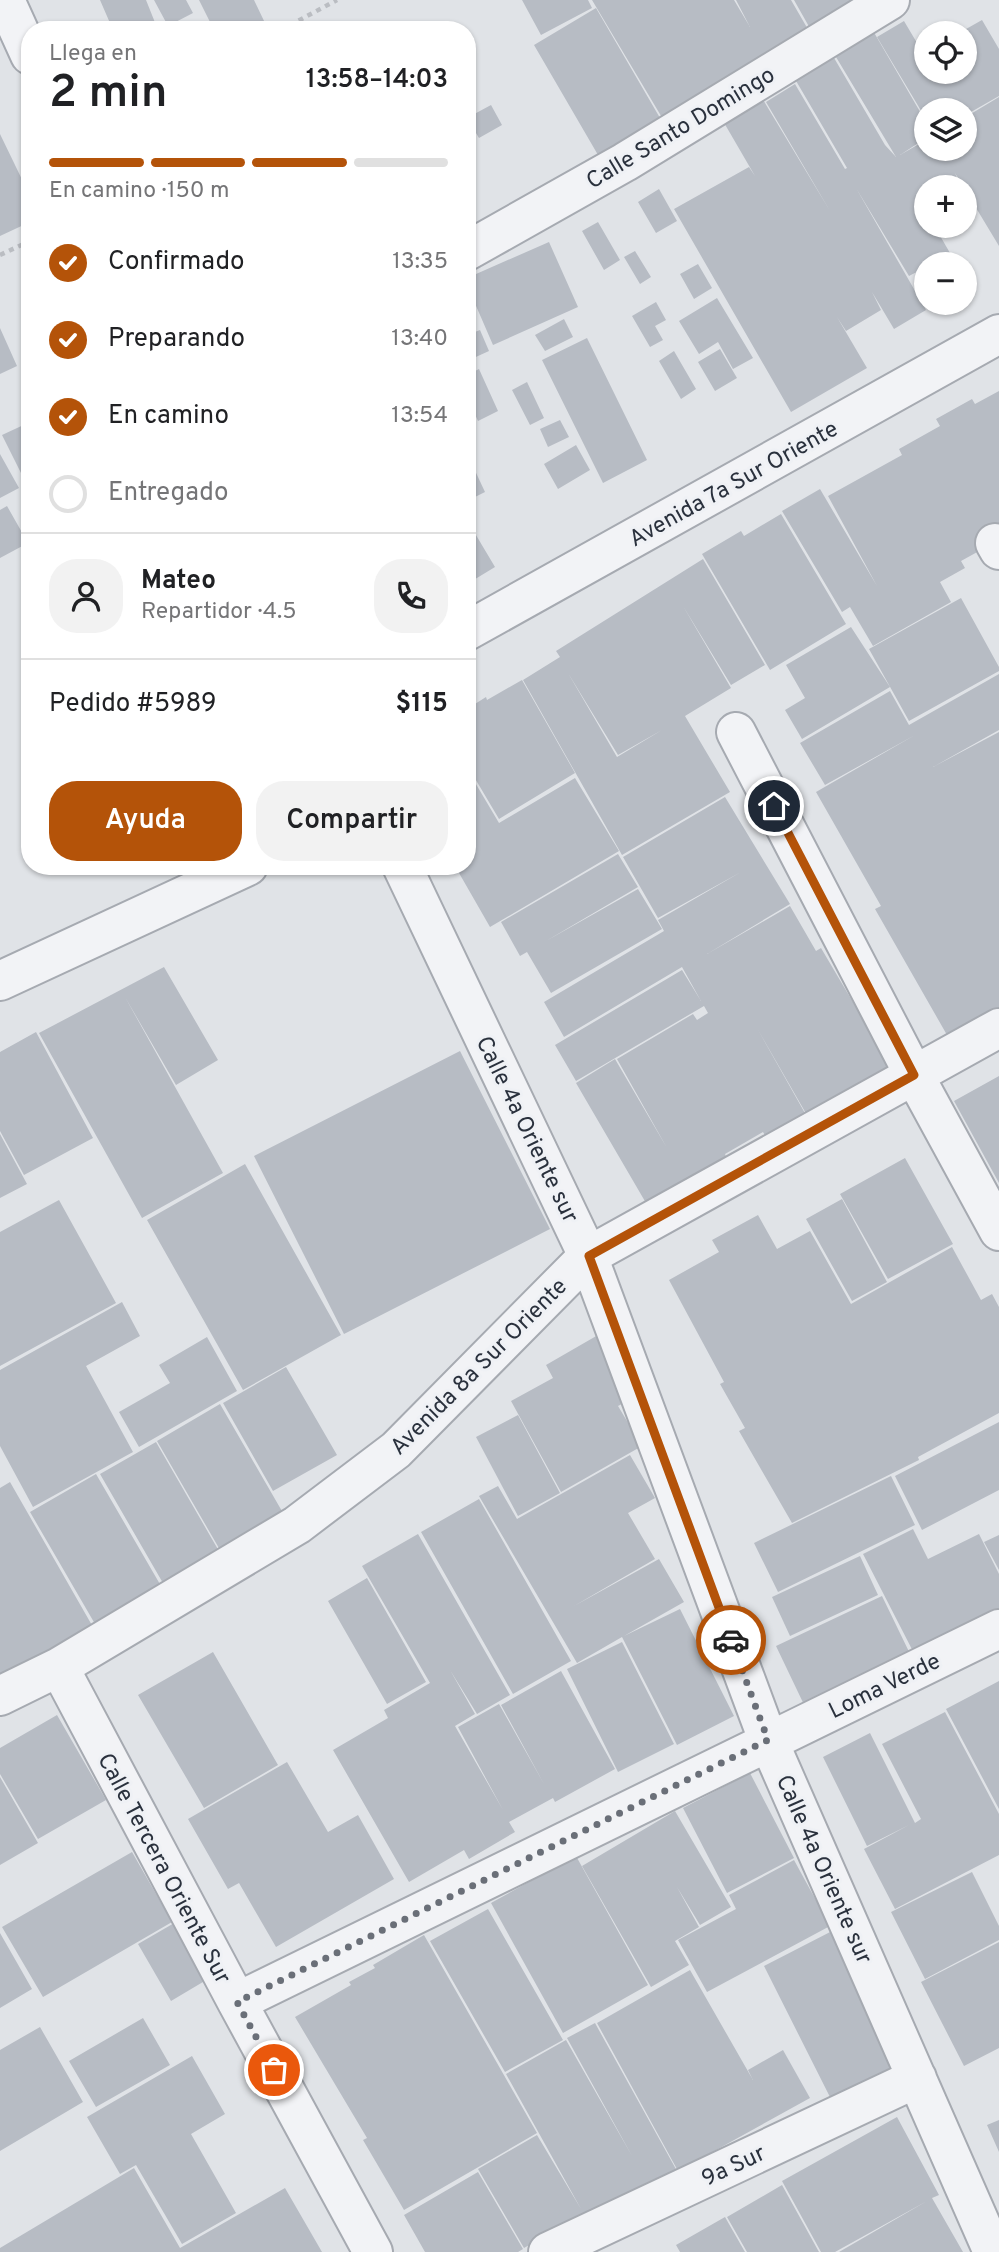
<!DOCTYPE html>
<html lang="es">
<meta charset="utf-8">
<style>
:root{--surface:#fff;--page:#f2f2f2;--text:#202124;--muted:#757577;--line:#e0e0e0;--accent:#b45309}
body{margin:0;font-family:Overpass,sans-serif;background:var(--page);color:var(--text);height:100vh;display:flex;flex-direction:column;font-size:26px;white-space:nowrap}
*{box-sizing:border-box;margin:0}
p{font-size:23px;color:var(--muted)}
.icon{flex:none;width:38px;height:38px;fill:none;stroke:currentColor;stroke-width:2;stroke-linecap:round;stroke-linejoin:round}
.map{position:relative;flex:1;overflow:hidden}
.side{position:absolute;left:21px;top:21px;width:455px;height:854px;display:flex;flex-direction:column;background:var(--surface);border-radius:28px;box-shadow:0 2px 5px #0004}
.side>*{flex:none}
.controls{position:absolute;left:914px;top:21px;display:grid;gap:14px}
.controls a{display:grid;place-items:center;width:63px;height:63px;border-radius:50%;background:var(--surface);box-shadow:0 2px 5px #0004;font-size:35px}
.pin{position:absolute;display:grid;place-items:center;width:60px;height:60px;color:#fff;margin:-30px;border:4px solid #fff;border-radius:50%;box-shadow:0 2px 7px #0007}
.courier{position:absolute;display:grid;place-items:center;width:70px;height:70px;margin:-35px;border:5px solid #b45309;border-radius:50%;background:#fff;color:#222;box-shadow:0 2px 9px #0007}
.summary em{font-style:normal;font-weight:600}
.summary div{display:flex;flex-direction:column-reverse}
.summary{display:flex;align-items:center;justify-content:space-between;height:119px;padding:0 28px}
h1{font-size:46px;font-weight:600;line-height:52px}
.bar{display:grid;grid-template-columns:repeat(4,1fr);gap:10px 7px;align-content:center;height:84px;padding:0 28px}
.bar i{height:9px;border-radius:5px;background:var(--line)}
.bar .current{background:var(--accent)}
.bar p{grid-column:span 4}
.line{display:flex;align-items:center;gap:18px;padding:0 28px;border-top:2px solid var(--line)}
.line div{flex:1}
.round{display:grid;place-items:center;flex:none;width:74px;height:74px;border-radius:28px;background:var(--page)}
ol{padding:0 28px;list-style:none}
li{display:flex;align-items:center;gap:21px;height:77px}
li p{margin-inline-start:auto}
li .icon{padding:7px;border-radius:50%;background:var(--accent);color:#fff;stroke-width:4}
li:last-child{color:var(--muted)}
li i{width:38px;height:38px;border:4px solid var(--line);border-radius:50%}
.primary-button{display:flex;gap:14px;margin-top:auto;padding:14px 28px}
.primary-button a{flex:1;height:80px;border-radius:28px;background:var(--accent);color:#fff;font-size:28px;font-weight:600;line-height:80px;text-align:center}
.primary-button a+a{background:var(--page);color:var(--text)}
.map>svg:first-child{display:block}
.building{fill:#b7bcc4;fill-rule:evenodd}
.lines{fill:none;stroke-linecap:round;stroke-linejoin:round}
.minor-casing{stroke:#a6aab1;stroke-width:42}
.path{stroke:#babdc2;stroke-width:4.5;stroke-dasharray:5 5;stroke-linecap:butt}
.minor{stroke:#f2f3f6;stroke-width:38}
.done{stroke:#6a6f78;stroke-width:7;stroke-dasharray:0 12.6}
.route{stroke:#b45309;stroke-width:9}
.labels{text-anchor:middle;stroke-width:6;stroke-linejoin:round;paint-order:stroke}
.street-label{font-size:23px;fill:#2a313d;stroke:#eff1f5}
</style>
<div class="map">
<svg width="999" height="2252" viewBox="0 0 999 2252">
<rect width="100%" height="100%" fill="#e0e3e7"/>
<path class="building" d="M100,0H146L158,30H113Z
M154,0H186L193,13L168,26Z
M199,0H254L265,23L251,30H214Z
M522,0H588L592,8L541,35Z
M592,0H734L750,27L736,0H791L813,38L670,131Z
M794,0H859L816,39Z
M596,8L667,130L605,167L534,45Z
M982,20L999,49V96L964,116V110H926V119L877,37L904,21L920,48L926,45V72H964V33H959Z
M872,29L926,122V138L900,155L926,140V149H964V118L999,97V246L955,173L961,187H926V226H952L939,234L950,253L931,264H926V267L909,276L856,188L926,310L894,329L872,292L881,310L846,331L837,317L867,368L791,412L674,209L749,167L755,176L723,121L762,98L830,211L766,102L795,84L845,169L847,168L792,74L830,51L885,145L896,157L833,52Z
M491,105L502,125L479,138L467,118Z
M0,134L30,196V222L0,236Z
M659,189L677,221L656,233L638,202Z
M964,193L975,212L964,218Z
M598,222L620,260L604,270L582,231Z
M549,242L578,307L493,345L467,285V278Z
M635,251L651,277L640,284L624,257Z
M698,264L712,288L694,299L680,274Z
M717,298L753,358L733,369L718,342L699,354L679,321Z
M656,302L666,320L655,326L663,340L650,347L632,316Z
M564,319L573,337L545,351L535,335Z
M0,328L17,366L0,374Z
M480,330L489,351L467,361V335Z
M587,338L647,460L603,483L542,360Z
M720,349L737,378L715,391L698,362Z
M674,351L696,389L681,399L659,361Z
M479,369L498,411L478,421L467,397V375Z
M527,382L544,418L530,425L512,390Z
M999,391V540L961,561L965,568L940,582L951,602L873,646L850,607L842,612L782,511L820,489L877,586L828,496L902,455L899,449L940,426L936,419L972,399L975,404Z
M560,420L569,437L548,447L540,429Z
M30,422V491L2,435Z
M576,445L590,470L558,489L544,464Z
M0,454L19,488L0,498Z
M470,460L485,492L467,501V462Z
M7,506L28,543L0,558V510Z
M781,514L846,624L770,670L702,554L741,531L744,536Z
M467,520L495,567L472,581L467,574Z
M703,559L765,665L731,685L683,606L731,688L685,716L730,792L622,855L523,680L560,657L556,651ZM568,673L618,755L662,730L617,757Z
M961,598L999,667V671L909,721L869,649Z
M851,627L890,687L802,739L785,710L805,698L786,665Z
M999,674V730L933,767L999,732V1017L994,1008L947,1035L875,909L881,906L816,792L915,735L825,785L800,743L890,691L909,725Z
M522,680L575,773L499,819L467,765V709L486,697L487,700Z
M467,769L499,823L575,778L619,851L490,927L455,866H467Z
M725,797L790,904L707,954L790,906L816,951L821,948L893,1070L808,1117L757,1028L806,1115L767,1139L763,1132L725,1154L727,1159L646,1203L576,1083L615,1059L667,1148L617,1059L693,1014L697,1020L708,1013L704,1006L576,1081L555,1045L682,970L701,1001L682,967L564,1037L544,1002L664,931L658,920L741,872L658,918L623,857Z
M618,854L638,887L546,941L638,889L662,929L551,993L527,952L520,956L501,922Z
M164,967L218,1060L176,1085L125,997L223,1173L142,1218L39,1033Z
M36,1032L93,1138L24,1175L0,1131V1052Z
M460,1051L550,1229L344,1334L254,1156Z
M999,1076V1183L954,1101Z
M0,1134L27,1184L0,1198Z
M905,1158L953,1244L888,1279L840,1194Z
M245,1164L341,1335L243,1390L147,1220Z
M842,1199L887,1282L852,1301L806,1219Z
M59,1200L116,1303L0,1366V1232Z
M758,1215L777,1249L810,1231L851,1304L952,1247L981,1300L992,1294L999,1307V1413L918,1457L919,1460L792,1523L739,1431L745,1428L720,1384L724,1382L669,1280L719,1252L712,1240Z
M122,1302L140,1336L86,1366L133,1452L33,1507L0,1446V1370Z
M598,1335L633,1398L618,1406L642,1446L561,1492L511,1401L553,1378L546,1365Z
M207,1337L237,1391L139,1447L119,1412L170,1383L159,1365Z
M286,1367L337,1455L273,1491L223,1403Z
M220,1404L290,1525L227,1562L157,1441Z
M518,1415L560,1493L518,1516L476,1437Z
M999,1422V1490L922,1530L895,1476Z
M156,1442L227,1565L171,1597L100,1474Z
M630,1455L655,1498L628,1513L655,1559L574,1606L659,1559L684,1602L624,1636L680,1609L734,1716L677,1745L622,1637L577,1663L479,1496L498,1486L517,1519Z
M96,1474L168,1598L102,1636L30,1512Z
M891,1476L915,1525L778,1592L754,1543Z
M10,1482L97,1634L0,1687V1488Z
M479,1499L571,1661L513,1694L421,1532Z
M913,1529L928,1559L979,1534L999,1574V1619L919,1663L863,1554Z
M418,1534L510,1695L477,1714L450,1670L475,1714L455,1726L503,1810L458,1727L499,1704L544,1784L501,1705L561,1671L615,1769L555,1802L553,1798L509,1822L515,1832L469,1859L464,1850L409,1882L333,1750L388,1718L384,1710L430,1683L362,1566Z
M999,1535V1570L984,1542Z
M860,1556L878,1595L790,1636L772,1597Z
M367,1578L426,1682L387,1704L328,1601Z
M882,1596L914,1662L808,1713L776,1646Z
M622,1642L674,1744L618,1772L567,1669Z
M213,1652L278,1765L204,1808L138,1695Z
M999,1681V1809L946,1709Z
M945,1712L999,1814V1855L895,1909L864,1849L909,1825L867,1846L823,1757L870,1733L915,1823L921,1819L882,1744Z
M57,1715L106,1800L38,1839L0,1774V1748Z
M287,1762L328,1832L358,1815L394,1879L276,1947L239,1883L228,1889L188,1819Z
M750,1773L794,1858L727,1893L683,1808Z
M0,1777L38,1843L0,1865Z
M675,1811L731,1907L700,1925L677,1887L699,1927L675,1941L689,1965L651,1987L582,1866Z
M132,1852L172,1922L43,1997L2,1927Z
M576,1856L648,1985L563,2033L491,1903Z
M794,1860L830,1926L707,1992L678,1940L736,1909L729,1895Z
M972,1872L999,1926V1940L925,1979L891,1912Z
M488,1909L563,2040L505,2072L430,1941Z
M176,1922L208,1979L171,2001L138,1944Z
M834,1930L903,2066L832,2101L764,1966Z
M0,1933L32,1989L0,2008Z
M424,1935L537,2133L404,2210L363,2140L367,2138L295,2017L351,1985L349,1982L375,1968L373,1965Z
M999,1942V2048L964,2066L921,1982Z
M690,1970L753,2080L748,2070L783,2050L810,2098L678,2171L597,2023Z
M143,2018L170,2065L96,2107L69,2061Z
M595,2023L677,2171L650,2187L647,2183L586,2217L584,2214L524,2248L478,2169L537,2135L581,2209L506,2074L566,2040L632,2156L567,2038Z
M40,2027L83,2102L0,2151V2050Z
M192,2056L225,2114L191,2134L236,2213L182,2244L136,2165L120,2174L87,2117Z
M897,2117L939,2195L932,2198L963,2252H839L927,2201L835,2252H821L782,2181Z
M999,2120V2152L987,2125Z
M134,2168L180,2248L285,2188L322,2252H0V2248Z
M478,2172L523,2249L518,2252H425L404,2215Z
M782,2185L819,2252H747L727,2217Z
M725,2217L745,2252H680L676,2245Z"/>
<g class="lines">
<defs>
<path id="minor" d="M5,0L30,55
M467,251L625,162L890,0
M995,543L999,550
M467,631L999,334
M736,732L914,1075L999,1231
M402,866L588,1256L768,1740L993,2252
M0,981L248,866
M59,1667L237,2002L373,2252
M0,1696L59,1667L297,1525L396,1450L588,1256L999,1028
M237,2002L999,1629
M548,2252L917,2078"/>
</defs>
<use href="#minor" class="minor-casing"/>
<path class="path" d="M281,30L337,0
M0,255L30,241"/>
<use href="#minor" class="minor"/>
</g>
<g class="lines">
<path class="done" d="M274,2070L237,2002L768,1740L731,1640"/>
<path class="route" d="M731,1640L589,1256L914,1075L774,806"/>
</g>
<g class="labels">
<g class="street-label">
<text transform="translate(680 127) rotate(-31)" y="8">Calle Santo Domingo</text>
<text transform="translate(733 483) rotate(-29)" y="8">Avenida 7a Sur Oriente</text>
<text transform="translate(528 1129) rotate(64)" y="8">Calle 4a Oriente sur</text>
<text transform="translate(478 1366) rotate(-45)" y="8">Avenida 8a Sur Oriente</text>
<text transform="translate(884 1685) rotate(-26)" y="8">Loma Verde</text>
<text transform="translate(165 1868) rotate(62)" y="8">Calle Tercera Oriente Sur</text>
<text transform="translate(825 1869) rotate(66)" y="8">Calle 4a Oriente sur</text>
<text transform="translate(733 2165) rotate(-25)" y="8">9a Sur</text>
</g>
</g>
</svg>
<div class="controls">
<a><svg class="icon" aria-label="locate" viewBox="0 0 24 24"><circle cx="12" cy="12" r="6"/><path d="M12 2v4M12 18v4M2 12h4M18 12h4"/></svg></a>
<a><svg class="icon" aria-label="layers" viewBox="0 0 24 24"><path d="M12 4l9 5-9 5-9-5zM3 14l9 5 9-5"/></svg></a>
<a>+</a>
<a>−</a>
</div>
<div class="pin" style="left:274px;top:2070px;background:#ea580c"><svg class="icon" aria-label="bag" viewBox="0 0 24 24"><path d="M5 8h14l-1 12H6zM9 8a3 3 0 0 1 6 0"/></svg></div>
<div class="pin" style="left:774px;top:806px;background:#1f2937"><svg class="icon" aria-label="home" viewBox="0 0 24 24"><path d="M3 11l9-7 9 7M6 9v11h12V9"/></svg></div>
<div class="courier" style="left:731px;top:1640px"><svg class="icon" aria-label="car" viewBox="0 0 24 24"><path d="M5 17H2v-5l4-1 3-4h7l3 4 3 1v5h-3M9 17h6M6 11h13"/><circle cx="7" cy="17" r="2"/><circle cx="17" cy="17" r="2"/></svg></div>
<section class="side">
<div class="summary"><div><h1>2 min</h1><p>Llega en</p></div><em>13:58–14:03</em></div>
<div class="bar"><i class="current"></i><i class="current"></i><i class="current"></i><i></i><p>En camino · 150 m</p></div>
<ol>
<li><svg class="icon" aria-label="check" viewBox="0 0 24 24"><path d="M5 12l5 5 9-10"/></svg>Confirmado<p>13:35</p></li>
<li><svg class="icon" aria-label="check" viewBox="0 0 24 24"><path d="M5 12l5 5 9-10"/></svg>Preparando<p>13:40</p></li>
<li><svg class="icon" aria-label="check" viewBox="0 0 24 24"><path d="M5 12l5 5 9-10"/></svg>En camino<p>13:54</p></li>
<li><i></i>Entregado</li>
</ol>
<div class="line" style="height:126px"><a class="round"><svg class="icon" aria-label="person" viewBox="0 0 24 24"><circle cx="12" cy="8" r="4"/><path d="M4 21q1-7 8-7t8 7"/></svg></a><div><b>Mateo</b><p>Repartidor · 4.5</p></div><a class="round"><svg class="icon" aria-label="phone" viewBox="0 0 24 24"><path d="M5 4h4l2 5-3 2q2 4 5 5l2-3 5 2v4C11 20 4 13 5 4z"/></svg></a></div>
<div class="line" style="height:91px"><div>Pedido #5989</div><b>$115</b></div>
<div class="primary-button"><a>Ayuda</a><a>Compartir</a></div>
</section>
</div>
